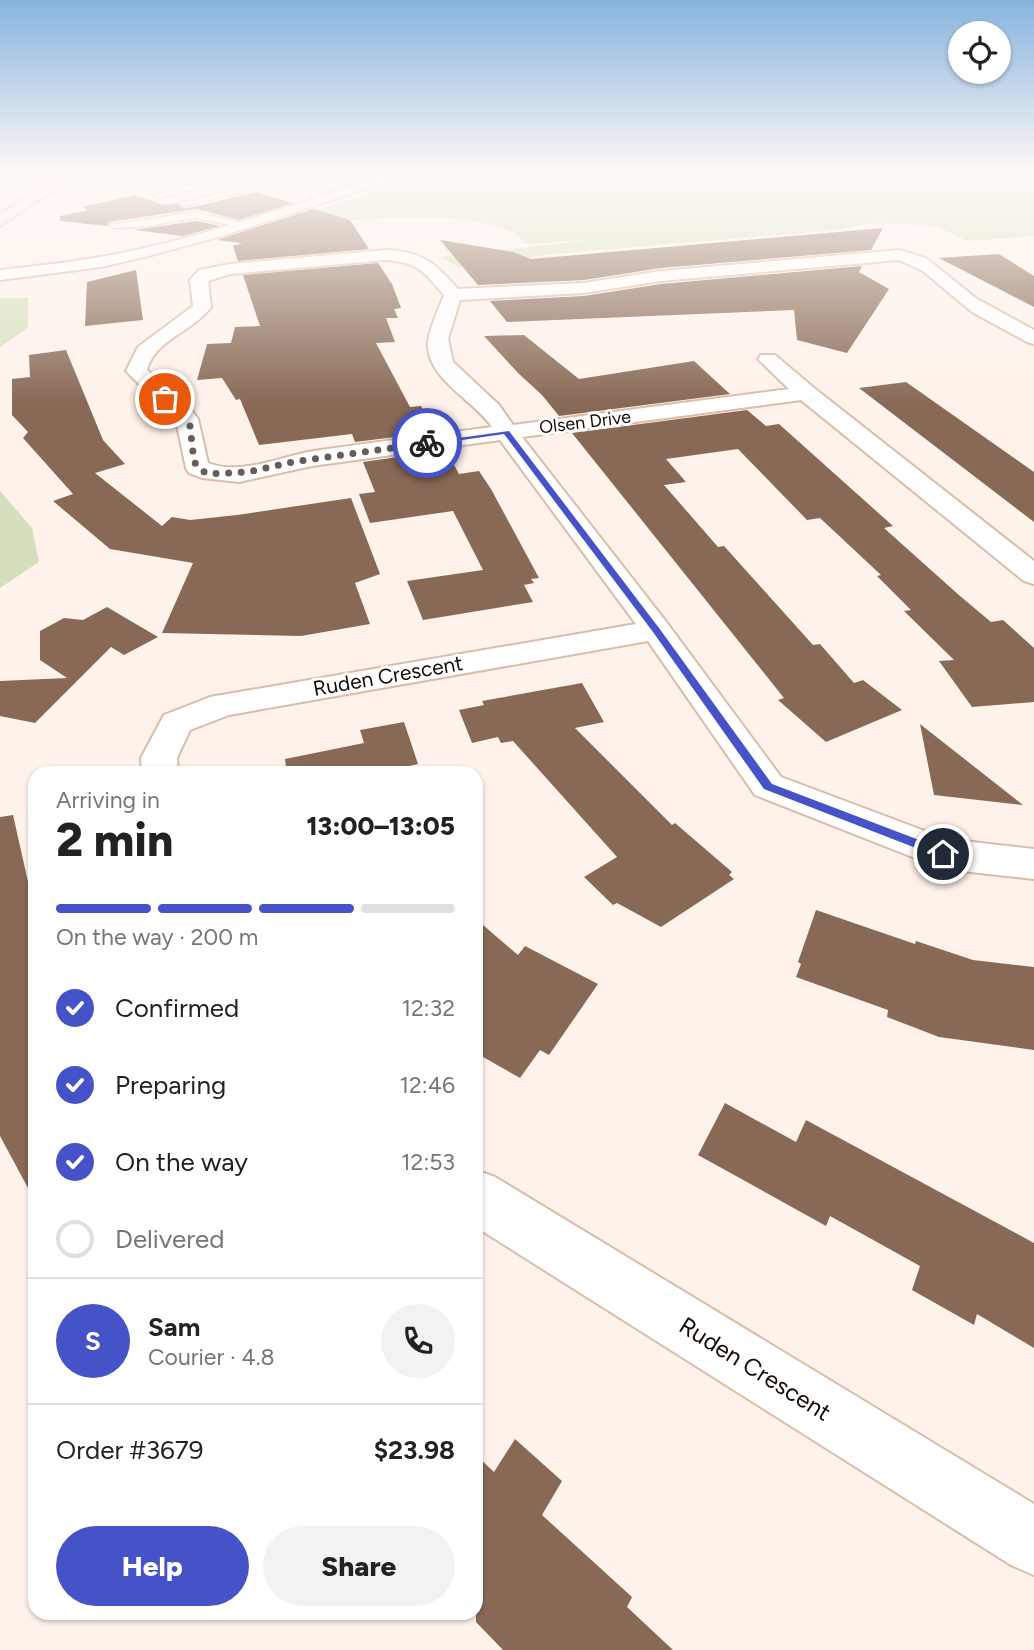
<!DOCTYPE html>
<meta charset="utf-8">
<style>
:root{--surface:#fff;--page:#f2f2f2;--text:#222;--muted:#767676;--line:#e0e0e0;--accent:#4653c8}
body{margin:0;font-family:Figtree,sans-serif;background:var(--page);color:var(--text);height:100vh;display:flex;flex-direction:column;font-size:26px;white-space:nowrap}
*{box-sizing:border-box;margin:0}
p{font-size:23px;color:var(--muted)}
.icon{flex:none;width:38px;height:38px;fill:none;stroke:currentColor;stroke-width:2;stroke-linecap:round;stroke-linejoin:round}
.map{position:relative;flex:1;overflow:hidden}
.side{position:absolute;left:28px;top:766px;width:455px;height:854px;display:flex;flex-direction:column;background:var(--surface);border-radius:21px;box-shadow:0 2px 5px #0004}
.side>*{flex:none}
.tools{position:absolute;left:948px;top:21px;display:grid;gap:14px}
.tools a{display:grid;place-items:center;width:63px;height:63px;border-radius:50%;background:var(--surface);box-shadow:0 2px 5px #0004;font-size:35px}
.pin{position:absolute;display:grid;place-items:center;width:60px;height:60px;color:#fff;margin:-30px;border:4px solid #fff;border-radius:50%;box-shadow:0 2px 7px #0007}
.courier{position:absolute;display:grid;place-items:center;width:70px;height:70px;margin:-35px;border:5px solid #4653c8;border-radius:50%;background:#fff;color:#222;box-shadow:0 2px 9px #0007}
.headline em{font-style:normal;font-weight:800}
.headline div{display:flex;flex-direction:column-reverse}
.headline{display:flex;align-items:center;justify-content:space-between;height:119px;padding:0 28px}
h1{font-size:46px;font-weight:800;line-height:52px}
.bar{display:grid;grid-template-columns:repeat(4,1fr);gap:10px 7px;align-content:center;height:84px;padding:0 28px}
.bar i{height:9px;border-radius:5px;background:var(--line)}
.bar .current{background:var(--accent)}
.bar p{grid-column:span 4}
.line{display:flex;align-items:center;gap:18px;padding:0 28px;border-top:2px solid var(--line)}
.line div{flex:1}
.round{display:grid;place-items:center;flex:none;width:74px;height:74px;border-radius:37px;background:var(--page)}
ol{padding:0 28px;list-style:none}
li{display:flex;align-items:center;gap:21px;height:77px}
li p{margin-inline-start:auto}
li .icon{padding:7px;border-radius:50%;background:var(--accent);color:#fff;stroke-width:4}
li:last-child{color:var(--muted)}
li i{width:38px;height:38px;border:4px solid var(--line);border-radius:50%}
.primary-button{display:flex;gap:14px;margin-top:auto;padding:14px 28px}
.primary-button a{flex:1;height:80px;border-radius:42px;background:var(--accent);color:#fff;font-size:28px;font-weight:800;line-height:80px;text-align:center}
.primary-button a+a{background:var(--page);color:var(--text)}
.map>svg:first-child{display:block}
.green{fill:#d5dfbd}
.building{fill:#886955}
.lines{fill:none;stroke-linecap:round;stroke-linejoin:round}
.service-casing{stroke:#dbbca9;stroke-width:3}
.minor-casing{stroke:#dbbca9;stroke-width:4}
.secondary-casing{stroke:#dbbca9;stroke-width:4}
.service{fill:#fff;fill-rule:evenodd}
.minor{fill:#fff;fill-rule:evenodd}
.secondary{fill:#ffeaec;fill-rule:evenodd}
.route{fill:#4653c8}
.done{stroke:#685c56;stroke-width:7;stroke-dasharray:0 12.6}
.labels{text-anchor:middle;stroke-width:6;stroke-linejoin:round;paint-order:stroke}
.far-street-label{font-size:18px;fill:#160c06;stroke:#fff}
.street-label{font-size:21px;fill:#160c06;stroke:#fff}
.near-street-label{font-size:24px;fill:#160c06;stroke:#fff}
</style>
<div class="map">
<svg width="1034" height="1650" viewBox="0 0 1034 1650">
<rect width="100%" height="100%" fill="#fff2ea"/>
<path class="green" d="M432,173L1034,175V236L967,241L937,226L875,223L836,230L552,254L459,267L439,257L600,239L526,244C521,240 516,233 510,231C443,204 326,224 254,230Z
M0,298H28V328L0,347Z
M0,491L32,528L39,562L0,588Z"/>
<path class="building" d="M256,192L293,203L239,220L196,209L109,222L107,226L60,221V216L88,210L82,207L135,195L164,205L177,203L184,209Z
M313,209L350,220L369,249L238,261L233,246L242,243L217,240Z
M196,221L220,226L183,236L134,230Z
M883,228L871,250L661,268L584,280L478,285L440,240L513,252L531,259Z
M999,254L1034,276V307L939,258Z
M378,263L392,284L401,308L394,309L398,318H386L395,342L376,343L410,407L421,406L435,432L355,442L352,434L259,445L240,399L236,400L222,378L197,380L207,344L231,343L235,327L260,326L243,275Z
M862,266L859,272L889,289L847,353L797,340L794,310L507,322L490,301L584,296L661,284Z
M136,270L143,320L85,326L87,282Z
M524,335L579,379L694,361L730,394L559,416L542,395L518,373L484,336Z
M66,350L103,440L125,464L95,473L162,526L172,517L190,520L237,515L351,498L380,574L355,583L370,624L301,636L162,633L193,563L110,549L53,501L73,494L23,438L28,432L12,415V379L30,377L29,355Z
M906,382L1034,472V522L859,388Z
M747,410L766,426L779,424L893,526L884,528L960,596L991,622L1003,620L1034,648V702L972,707L939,661L954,660L904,611L911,610L877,576L881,575L820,518L807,520L738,449L666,459L686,482L664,485L718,547L724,546L813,645L820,644L854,683L863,680L902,710L826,742L778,700L784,698L572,433Z
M446,450L459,474L479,471L491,489L539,578L531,579L534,583L524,585L533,602L423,620L407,581L483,570L453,511L370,523L359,494L375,492L363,462Z
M107,607L158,637L124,655L111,647L35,723L0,716V681L67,678L40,660V631L64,618L83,620Z
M582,683L604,722L575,728L672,825L675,823L732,872L729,875L734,879L661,927L617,903L613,905L584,877L617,857L513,741L501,743L498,737L472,743L459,710L484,705L482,701Z
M404,722L418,764L374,774H287L285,759L364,743L360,730Z
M920,724L1023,805L934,795Z
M13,815L35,913V1201L0,1136V817Z
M816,910L915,944L916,941L973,960L1034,967V1050L939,1037L887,1017L888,1010L796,977L801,964L798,962Z
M476,919L518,955L525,946L598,984L549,1055L540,1050L520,1078L476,1053Z
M725,1103L796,1142L806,1120L1034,1243V1348L977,1314L974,1325L912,1290L920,1266L830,1216L826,1226L698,1155Z
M515,1439L562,1481L542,1515L632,1597L627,1607L673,1650H503L476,1622V1455L494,1472Z"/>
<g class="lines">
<defs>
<path id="service" d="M303,173H318L292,181L314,185L318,193L331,197V201L312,197L308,189L281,183L183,206L179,203Z
M357,173H372L394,180L390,182Z
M198,183L201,187L157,199L153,196Z
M196,212L249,225L244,228L196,218L140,227L114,228L109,225Z"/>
<path id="minor" d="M392,173H413L225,235L148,256L101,267L0,280V270C33,266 67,263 100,257C200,240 297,203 392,173Z
M386,250C424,252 433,262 458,289L584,283L661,271L899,250L926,258L977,299L1034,330V344L1027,342L972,312L923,271L899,260L661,281L584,293L460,300L448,339L453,362L499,405L513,425L789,389L758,359L761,355H775L814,388L1034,561V584L1024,581L801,400L522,437L667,623L781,777L946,839L1034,849V879L943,869L755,795L648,641L229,715L190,730L177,758L178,774H142L141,758L164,715L210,697L636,624L500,440L312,466L239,482L202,478L189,473L186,468L176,421L126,371L138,347L193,306L190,280L199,270L230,264ZM386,260C418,262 424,272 444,295C438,311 430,326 428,342C425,378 475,401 492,427C433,435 374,442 314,451C281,456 242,476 208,463L198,419L189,407L147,370C155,339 193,332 211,307L208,281L230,274Z
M476,1170L495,1177L1034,1504V1575L1011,1565L476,1227Z"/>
<path id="secondary" d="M64,173H79L0,226V214Z"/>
</defs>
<use href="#service" class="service-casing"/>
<use href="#minor" class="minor-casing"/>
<use href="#secondary" class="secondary-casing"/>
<use href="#service" class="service"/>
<use href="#minor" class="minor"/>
<use href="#secondary" class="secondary"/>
</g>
<linearGradient id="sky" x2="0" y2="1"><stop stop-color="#87b4de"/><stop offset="0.43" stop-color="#fff9f6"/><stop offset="1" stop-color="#fff9f6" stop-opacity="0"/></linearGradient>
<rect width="1034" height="404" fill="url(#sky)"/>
<path class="route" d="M509,431L659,628L772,784L948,851V857H939L764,789L653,632L504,434L427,445L423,443Z"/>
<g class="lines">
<path class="done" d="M165,399L182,411L190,426L194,461L198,468L208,474L248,472L293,462L427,443"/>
</g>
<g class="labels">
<g class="far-street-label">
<text transform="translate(585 422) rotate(-7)" y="6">Olsen Drive</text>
</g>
<g class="street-label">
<text transform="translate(388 676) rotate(-10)" y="7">Ruden Crescent</text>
</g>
<g class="near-street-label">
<text transform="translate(755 1369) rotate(32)" y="8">Ruden Crescent</text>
</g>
</g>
</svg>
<div class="tools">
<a><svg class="icon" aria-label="locate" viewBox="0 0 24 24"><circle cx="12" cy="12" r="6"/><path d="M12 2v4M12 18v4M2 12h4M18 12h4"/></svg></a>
</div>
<div class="pin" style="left:165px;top:399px;background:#ea580c"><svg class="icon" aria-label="bag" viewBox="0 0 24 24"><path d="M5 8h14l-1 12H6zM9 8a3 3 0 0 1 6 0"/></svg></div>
<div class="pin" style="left:943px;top:854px;background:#1f2937"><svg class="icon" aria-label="home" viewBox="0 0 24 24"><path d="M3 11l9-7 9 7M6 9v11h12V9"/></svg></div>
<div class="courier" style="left:427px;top:443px"><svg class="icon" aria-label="bike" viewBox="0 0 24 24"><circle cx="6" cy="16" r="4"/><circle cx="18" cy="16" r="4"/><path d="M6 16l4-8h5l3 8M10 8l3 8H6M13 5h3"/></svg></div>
<section class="side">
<div class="headline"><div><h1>2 min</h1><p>Arriving in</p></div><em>13:00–13:05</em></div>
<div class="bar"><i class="current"></i><i class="current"></i><i class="current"></i><i></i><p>On the way · 200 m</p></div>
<ol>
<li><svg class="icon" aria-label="check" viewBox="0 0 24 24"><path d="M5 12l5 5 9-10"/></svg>Confirmed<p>12:32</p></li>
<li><svg class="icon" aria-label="check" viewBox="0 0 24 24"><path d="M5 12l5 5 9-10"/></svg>Preparing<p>12:46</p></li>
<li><svg class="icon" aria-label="check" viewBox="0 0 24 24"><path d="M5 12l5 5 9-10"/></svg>On the way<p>12:53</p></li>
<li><i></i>Delivered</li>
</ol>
<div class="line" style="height:126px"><b class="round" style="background:var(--accent);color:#fff">S</b><div><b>Sam</b><p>Courier · 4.8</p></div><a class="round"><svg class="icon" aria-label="phone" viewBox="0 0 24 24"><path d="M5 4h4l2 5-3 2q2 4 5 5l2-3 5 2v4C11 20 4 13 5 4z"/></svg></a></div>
<div class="line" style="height:91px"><div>Order #3679</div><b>$23.98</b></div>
<div class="primary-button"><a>Help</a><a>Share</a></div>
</section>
</div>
